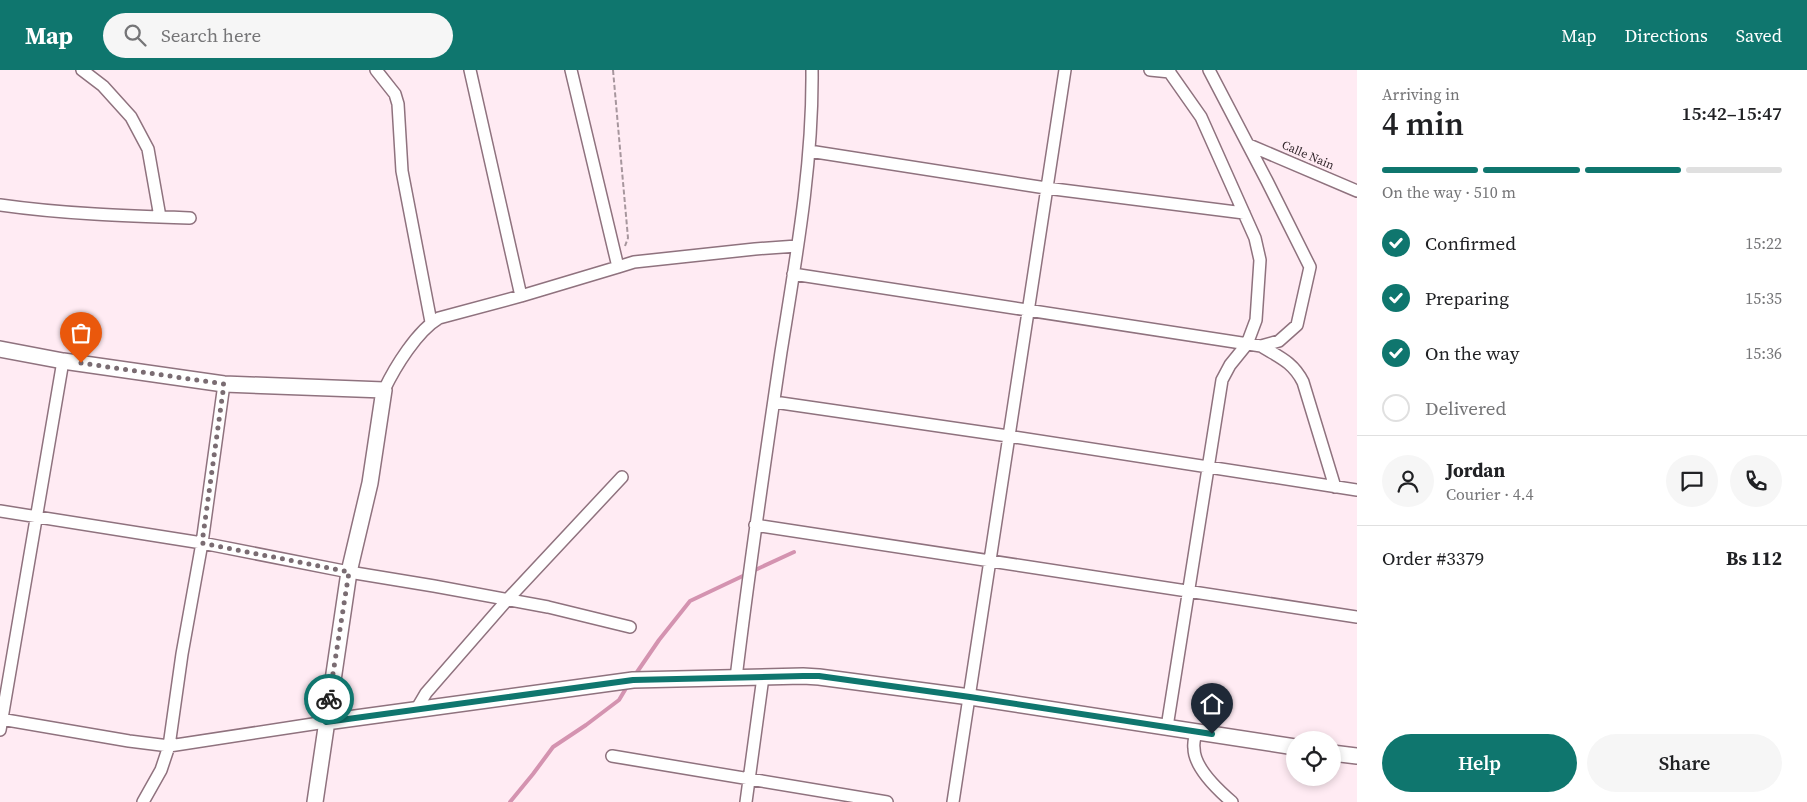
<!DOCTYPE html>
<meta charset="utf-8">
<style>
:root{--surface:#fff;--page:#f6f6f6;--text:#202124;--muted:#757577;--line:#e0e0e0;--accent:#0f766e}
body{margin:0;font-family:"Source Serif 4",serif;background:var(--page);color:var(--text);height:100vh;display:flex;flex-direction:column;font-size:19px;white-space:nowrap}
*{box-sizing:border-box;margin:0}
p{font-size:16px;color:var(--muted)}
.icon{flex:none;width:28px;height:28px;fill:none;stroke:currentColor;stroke-width:2;stroke-linecap:round;stroke-linejoin:round}
.map{position:relative;flex:1;overflow:hidden}
.side{display:flex;flex-direction:column;background:var(--surface);width:450px}
.side>*{flex:none}
.fabs{position:absolute;left:1286px;top:661px;display:grid;gap:10px}
.fabs a{display:grid;place-items:center;width:55px;height:55px;border-radius:50%;background:var(--surface);box-shadow:0 2px 8px #0003;font-size:25px}
.pin{position:absolute;display:grid;place-items:center;width:42px;height:42px;color:#fff;margin:-51px -21px;border-radius:50% 50% 50% 0;rotate:-45deg;box-shadow:0 0 5px #0007}
.pin .icon{rotate:45deg}
.courier{position:absolute;display:grid;place-items:center;width:50px;height:50px;margin:-25px;border:4px solid #0f766e;border-radius:50%;background:#fff;color:#222;box-shadow:0 1px 6px #0007}
.head em{font-style:normal;font-weight:600}
.head div{display:flex;flex-direction:column-reverse}
.head{display:flex;align-items:center;justify-content:space-between;height:85px;padding:0 25px}
h1{font-size:32px;font-weight:600;line-height:38px}
.bar{display:grid;grid-template-columns:repeat(4,1fr);gap:8px 5px;align-content:center;height:60px;padding:0 25px}
.bar i{height:6px;border-radius:4px;background:var(--line)}
.bar .on{background:var(--accent)}
.bar p{grid-column:span 4}
.line{display:flex;align-items:center;gap:12px;padding:0 25px;border-top:1px solid var(--line)}
.line div{flex:1}
.round{display:grid;place-items:center;flex:none;width:52px;height:52px;border-radius:26px;background:var(--page)}
ol{padding:0 25px;list-style:none}
li{display:flex;align-items:center;gap:15px;height:55px}
li p{margin-inline-start:auto}
li .icon{padding:5px;border-radius:50%;background:var(--accent);color:#fff;stroke-width:4}
li:last-child{color:var(--muted)}
li i{width:28px;height:28px;border:2px solid var(--line);border-radius:50%}
.action{display:flex;gap:10px;margin-top:auto;padding:10px 25px}
.action a{flex:1;height:58px;border-radius:30px;background:var(--accent);color:#fff;font-size:20px;font-weight:600;line-height:58px;text-align:center}
.action a+a{background:var(--page);color:var(--text)}
header{display:flex;align-items:center;gap:30px;box-sizing:border-box;height:70px;padding:0 25px;background:var(--accent);color:#fff}
header strong{font-size:24px}
nav{display:flex;gap:28px;margin-inline-start:auto;font-size:18px}
.search{width:350px;height:45px;background:var(--page);display:flex;align-items:center;gap:12px;box-sizing:border-box;padding:0 18px;border-radius:28px;color:var(--muted);font-size:19px}
main{display:flex;flex:1;min-height:0}
.map>svg:first-child{display:block}
.lines{fill:none;stroke-linecap:round;stroke-linejoin:round}
.stream{stroke:#d493b0;stroke-width:4}
.minor-casing{stroke:#8f727e;stroke-width:14}
.tertiary-casing{stroke:#8f727e;stroke-width:18}
.path{stroke:#a7969d;stroke-width:2;stroke-dasharray:5 2.5;stroke-linecap:butt}
.minor{stroke:#fff;stroke-width:11}
.tertiary{stroke:#fff;stroke-width:15}
.done{stroke:#7a6c72;stroke-width:5;stroke-dasharray:0 9}
.route{stroke:#0f766e;stroke-width:6}
.labels{text-anchor:middle;stroke-width:5;stroke-linejoin:round;paint-order:stroke}
.street-label{font-size:12px;fill:#33272c;stroke:#ffebf3}
</style>
<header>
<strong>Map</strong>
<div class="search"><svg class="icon" aria-label="search" viewBox="0 0 24 24"><circle cx="10" cy="10" r="6"/><path d="M15 15l6 6"/></svg>Search here</div>
<nav><a>Map</a><a>Directions</a><a>Saved</a></nav>
</header>
<main>
<div class="map">
<svg width="1357" height="732" viewBox="0 0 1357 732">
<rect width="100%" height="100%" fill="#ffebf3"/>
<g class="lines">
<path class="stream" d="M753,501L794,482
M635,605L659,570L690,531L747,504
M510,732L533,704L553,677L586,655L619,630L628,615"/>
<defs>
<path id="minor" d="M82,0L103,16L131,47L148,79L160,147
M376,0L395,24L398,34L402,101L431,252
M470,0L521,226
M571,0L618,197L634,192L755,179L797,176
M1150,0L1170,2
M1249,75L1357,121
M809,81L1046,118L1244,143
M0,135C63,144 127,146 190,148
M793,204L1261,276L1279,271L1297,255L1310,197L1267,111L1209,0
M1261,276C1279,287 1293,292 1303,312L1335,417
M384,320C395,297 417,261 439,248L521,226L618,197
M774,332L1008,366L1357,420
M0,441L202,473L349,502L434,516L548,537L630,557
M755,455L1357,547
M736,608C749,499 765,390 781,282C796,188 813,95 812,0
M416,640L426,623L507,530L622,407
M0,649L129,671L169,676L326,652
M1167,657L1222,310L1230,295L1247,274L1256,250L1260,190L1255,168L1201,47L1168,0
M0,660L63,291
M1196,662C1195,667 1193,673 1194,678C1194,697 1218,720 1232,732
M612,686L887,732
M143,732L161,700L169,676L182,584L202,473L224,314
M746,732L763,607
M953,732L1065,0"/>
<path id="tertiary" d="M0,279L63,291L224,314L384,320L370,413L349,502L315,732
M326,652L633,610L803,606L819,607L970,627L1295,677
M1332,683L1357,686"/>
</defs>
<use href="#minor" class="minor-casing"/>
<use href="#tertiary" class="tertiary-casing"/>
<path class="path" d="M613,0L628,168L625,176"/>
<use href="#minor" class="minor"/>
<use href="#tertiary" class="tertiary"/>
</g>
<g class="lines">
<path class="done" d="M81,293L224,314L202,473L349,502L329,629"/>
<path class="route" d="M329,629L326,652L633,610L803,606H819L970,627L1212,664"/>
</g>
<g class="labels">
<g class="street-label">
<text transform="translate(1308 85) rotate(23)" y="4">Calle Nain</text>
</g>
</g>
</svg>
<div class="fabs">
<a><svg class="icon" aria-label="locate" viewBox="0 0 24 24"><circle cx="12" cy="12" r="6"/><path d="M12 2v4M12 18v4M2 12h4M18 12h4"/></svg></a>
</div>
<div class="pin" style="left:81px;top:293px;background:#ea580c"><svg class="icon" aria-label="bag" viewBox="0 0 24 24"><path d="M5 8h14l-1 12H6zM9 8a3 3 0 0 1 6 0"/></svg></div>
<div class="pin" style="left:1212px;top:664px;background:#1f2937"><svg class="icon" aria-label="home" viewBox="0 0 24 24"><path d="M3 11l9-7 9 7M6 9v11h12V9"/></svg></div>
<div class="courier" style="left:329px;top:629px"><svg class="icon" aria-label="bike" viewBox="0 0 24 24"><circle cx="6" cy="16" r="4"/><circle cx="18" cy="16" r="4"/><path d="M6 16l4-8h5l3 8M10 8l3 8H6M13 5h3"/></svg></div>
</div>
<section class="side">
<div class="head"><div><h1>4 min</h1><p>Arriving in</p></div><em>15:42–15:47</em></div>
<div class="bar"><i class="on"></i><i class="on"></i><i class="on"></i><i></i><p>On the way · 510 m</p></div>
<ol>
<li><svg class="icon" aria-label="check" viewBox="0 0 24 24"><path d="M5 12l5 5 9-10"/></svg>Confirmed<p>15:22</p></li>
<li><svg class="icon" aria-label="check" viewBox="0 0 24 24"><path d="M5 12l5 5 9-10"/></svg>Preparing<p>15:35</p></li>
<li><svg class="icon" aria-label="check" viewBox="0 0 24 24"><path d="M5 12l5 5 9-10"/></svg>On the way<p>15:36</p></li>
<li><i></i>Delivered</li>
</ol>
<div class="line" style="height:90px"><a class="round"><svg class="icon" aria-label="person" viewBox="0 0 24 24"><circle cx="12" cy="8" r="4"/><path d="M4 21q1-7 8-7t8 7"/></svg></a><div><b>Jordan</b><p>Courier · 4.4</p></div><a class="round"><svg class="icon" aria-label="chat" viewBox="0 0 24 24"><path d="M4 5h16v11H9l-5 4z"/></svg></a><a class="round"><svg class="icon" aria-label="phone" viewBox="0 0 24 24"><path d="M5 4h4l2 5-3 2q2 4 5 5l2-3 5 2v4C11 20 4 13 5 4z"/></svg></a></div>
<div class="line" style="height:65px"><div>Order #3379</div><b>Bs 112</b></div>
<div class="action"><a>Help</a><a>Share</a></div>
</section>
</main>
